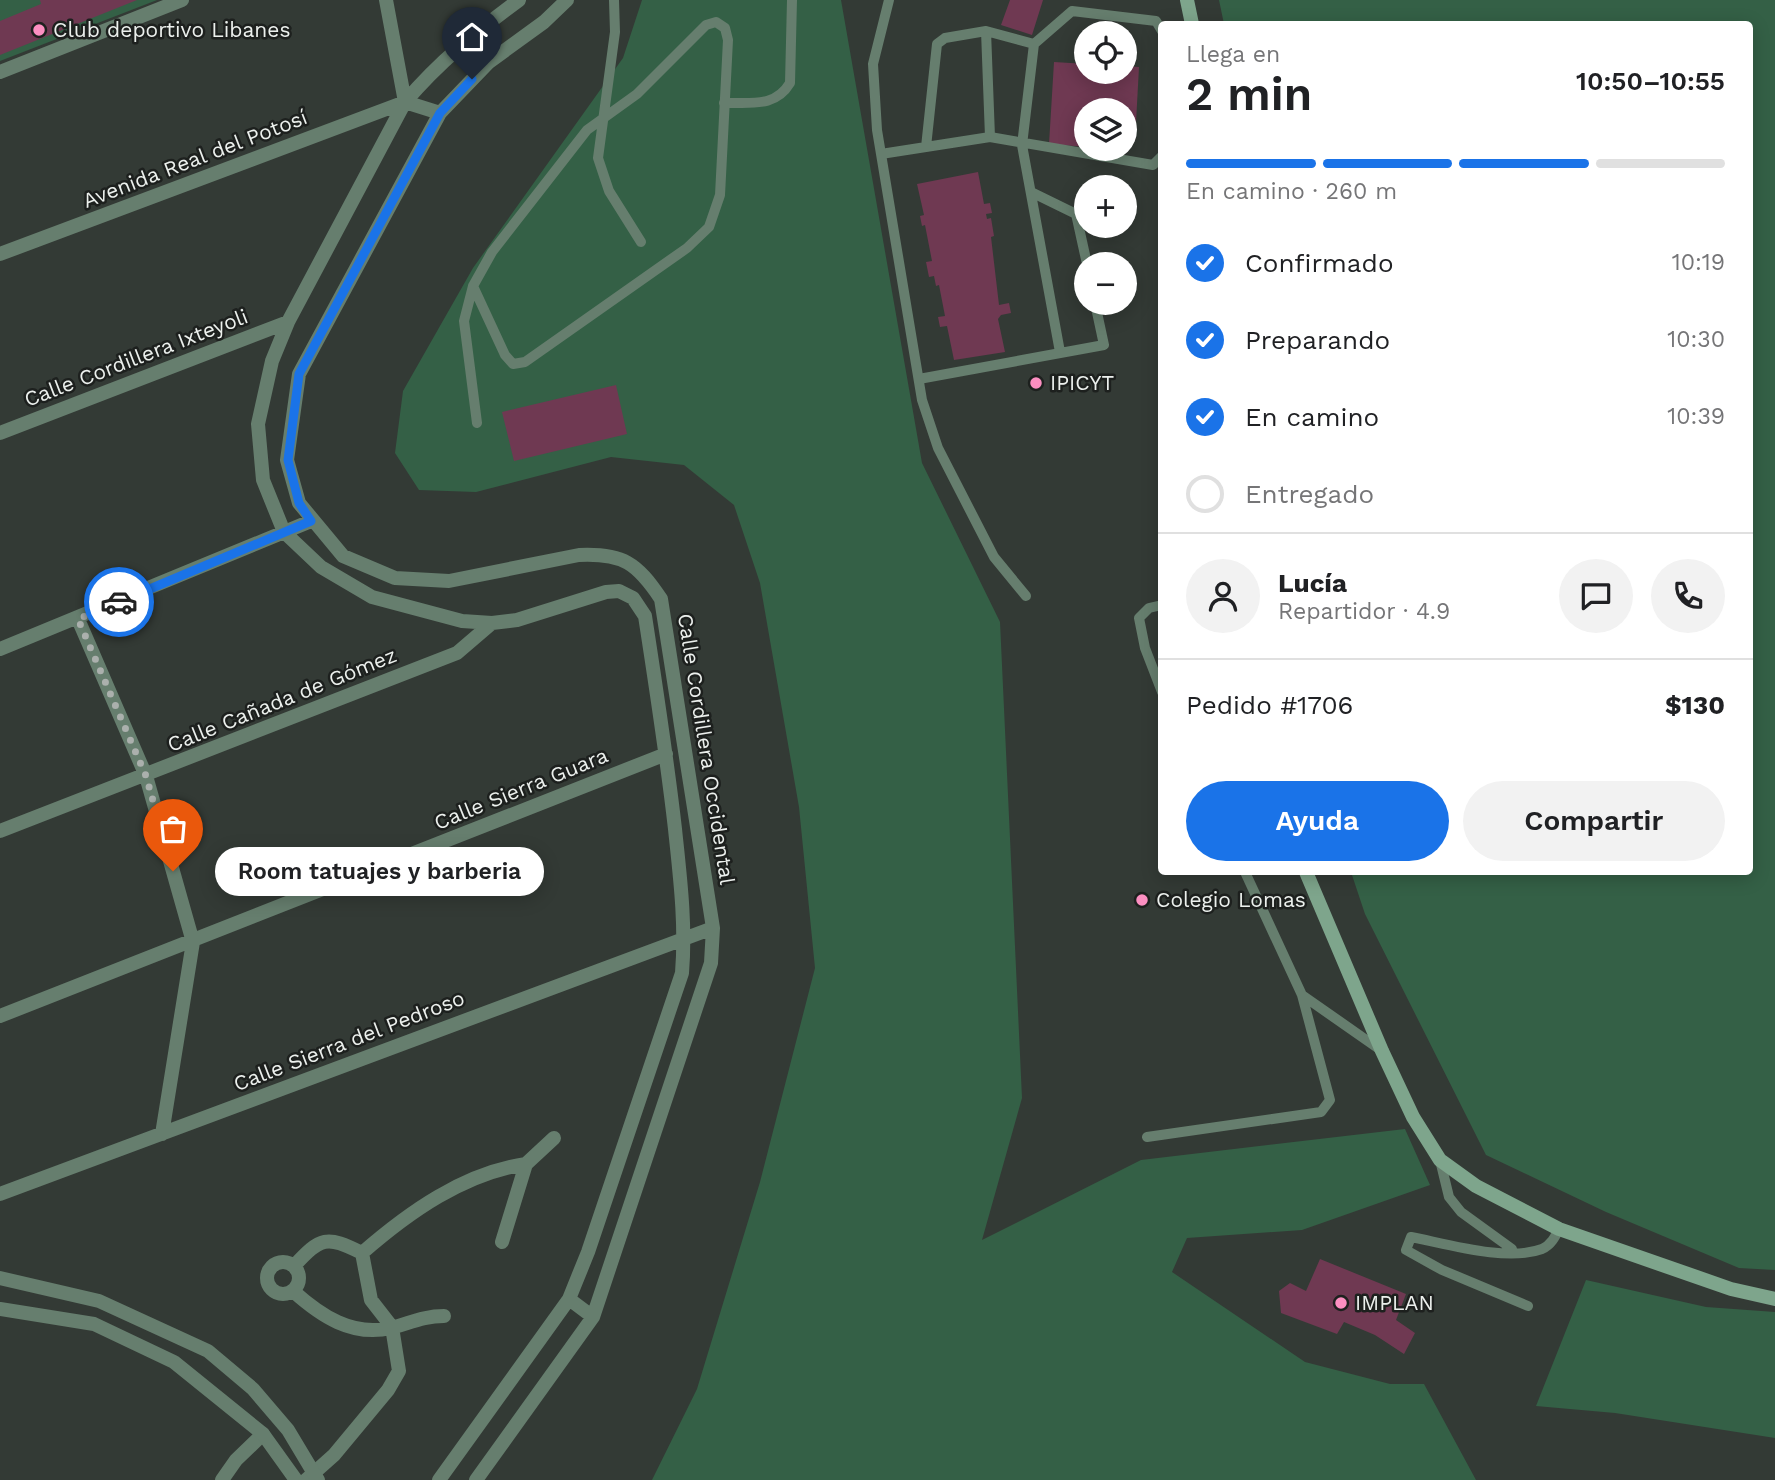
<!DOCTYPE html>
<html lang="es">
<meta charset="utf-8">
<style>
:root{--surface:#fff;--page:#f2f2f2;--text:#202124;--muted:#757577;--line:#e0e0e0;--accent:#1a73e8}
body{margin:0;font-family:"Work Sans",sans-serif;background:var(--page);color:var(--text);height:100vh;display:flex;flex-direction:column;font-size:26px;white-space:nowrap}
*{box-sizing:border-box;margin:0}
p{font-size:23px;color:var(--muted)}
.icon{flex:none;width:38px;height:38px;fill:none;stroke:currentColor;stroke-width:2;stroke-linecap:round;stroke-linejoin:round}
.map{position:relative;flex:1;overflow:hidden}
.side{position:absolute;left:1158px;top:21px;width:595px;height:854px;display:flex;flex-direction:column;background:var(--surface);border-radius:7px;box-shadow:0 4px 18px #0003}
.side>*{flex:none}
.buttons{position:absolute;left:1074px;top:21px;display:grid;gap:14px}
.buttons a{display:grid;place-items:center;width:63px;height:63px;border-radius:50%;background:var(--surface);box-shadow:0 4px 18px #0003;font-size:35px}
.pin{position:absolute;display:grid;place-items:center;width:60px;height:60px;color:#fff;margin:-72px -30px;border-radius:50% 50% 50% 0;rotate:-45deg;box-shadow:0 0 7px #0007}
.pin .icon{rotate:45deg}
.courier{position:absolute;display:grid;place-items:center;width:70px;height:70px;margin:-35px;border:5px solid #1a73e8;border-radius:50%;background:#fff;color:#222;box-shadow:0 2px 9px #0007}
.bubble{position:absolute;height:49px;border-radius:24px;background:var(--surface);box-shadow:0 4px 18px #0003;font-size:23px;font-weight:600;line-height:49px;text-align:center}
.head em{font-style:normal;font-weight:600}
.head div{display:flex;flex-direction:column-reverse}
.head{display:flex;align-items:center;justify-content:space-between;height:119px;padding:0 28px}
h1{font-size:46px;font-weight:600;line-height:52px}
.bar{display:grid;grid-template-columns:repeat(4,1fr);gap:10px 7px;align-content:center;height:84px;padding:0 28px}
.bar i{height:9px;border-radius:5px;background:var(--line)}
.bar .active{background:var(--accent)}
.bar p{grid-column:span 4}
.line{display:flex;align-items:center;gap:18px;padding:0 28px;border-top:2px solid var(--line)}
.line div{flex:1}
.round{display:grid;place-items:center;flex:none;width:74px;height:74px;border-radius:37px;background:var(--page)}
ol{padding:0 28px;list-style:none}
li{display:flex;align-items:center;gap:21px;height:77px}
li p{margin-inline-start:auto}
li .icon{padding:7px;border-radius:50%;background:var(--accent);color:#fff;stroke-width:4}
li:last-child{color:var(--muted)}
li i{width:38px;height:38px;border:4px solid var(--line);border-radius:50%}
.button{display:flex;gap:14px;margin-top:auto;padding:14px 28px}
.button a{flex:1;height:80px;border-radius:42px;background:var(--accent);color:#fff;font-size:28px;font-weight:600;line-height:80px;text-align:center}
.button a+a{background:var(--page);color:var(--text)}
.map>svg:first-child{display:block}
.green{fill:#346046}
.building{fill:#6f3952}
.lines{fill:none;stroke-linecap:round;stroke-linejoin:round}
.service{stroke:#667e6e;stroke-width:10}
.minor{stroke:#667e6e;stroke-width:14}
.tertiary{stroke:#667e6e;stroke-width:14}
.secondary{stroke:#7ea58c;stroke-width:14}
.done{stroke:#abb0ad;stroke-width:7;stroke-dasharray:0 12.6}
.route{stroke:#1a73e8;stroke-width:9}
.poi-dot{fill:#fc8fc1;stroke:#1d201e;stroke-width:2.5}
.labels{text-anchor:middle;stroke-width:5;stroke-linejoin:round;paint-order:stroke}
.poi-label{font-size:21px;fill:#ecf0ed;stroke:#1d201e;text-anchor:start}
.street-label{font-size:21px;fill:#ecf0ed;stroke:#1d201e}
</style>
<div class="map">
<svg width="1775" height="1480" viewBox="0 0 1775 1480">
<rect width="100%" height="100%" fill="#333a35"/>
<path class="green" d="M0,0H157L0,61Z
M642,0H841L922,463L1000,622L1022,1098L982,1240L1141,1160L1405,1129L1430,1185L1302,1230L1187,1238L1172,1272L1305,1362L1390,1384H1424L1476,1480H652L697,1389L760,1182L815,968L799,807L760,583L734,505L684,465L611,457L476,492L419,490L395,453L403,391L473,268L623,58Z
M1219,0H1775V1270L1739,1268L1606,1212L1486,1155L1365,914L1351,872H1750V24H1224Z
M1586,1280L1706,1307L1775,1312V1438L1615,1413L1536,1406Z"/>
<path class="building" d="M40,0H137L0,55V21L41,4Z
M1010,0H1043L1032,35L1001,25Z
M1054,62L1087,64V72H1125V66L1139,67L1135,141H1125V110H1087V147L1049,144Z
M978,172L984,204L990,203L992,213L986,214L987,219L991,218L994,236L991,237L999,305L1009,303L1011,313L1001,315L998,319L1005,352L954,360L947,326L940,327L938,317L945,316L939,285L936,286L934,276L929,277L926,262L932,261L925,225L922,226L920,216L924,215L917,184Z
M616,385L627,434L514,461L502,412Z
M1320,1259L1406,1294L1396,1320L1415,1333L1404,1354L1375,1335L1344,1322L1337,1334L1281,1313L1279,1291L1290,1283L1306,1291Z"/>
<g class="lines">
<path class="service" d="M614,0L615,32L598,158L609,191L641,242
M889,0L873,64L877,130L922,400L938,448L994,557L1026,596
M724,103C751,102 775,108 790,83L792,0
M990,137L986,31L1034,44
M926,147L937,44L945,38L986,31
M881,154L990,137L1153,165L1162,156
M1031,192L1076,214L1087,264
M473,286L505,355L513,364L525,362L687,248L709,227L720,195L728,40L725,28L716,22L706,25L637,94L587,130L492,252L473,286L464,321L477,423
M1060,352L1022,145L1034,44L1072,11L1156,21L1162,31
M919,379L1104,345L1095,303
M1162,605L1149,608L1139,618L1145,648L1162,692
M1245,872L1302,995L1382,1051
M1147,1137L1321,1112L1330,1100L1302,995
M1440,1160L1449,1197L1461,1212L1512,1249
M1528,1306L1442,1270L1406,1250L1411,1237C1447,1244 1507,1262 1542,1249C1551,1245 1555,1237 1559,1229"/>
<path class="minor" d="M386,0L405,102L440,113
M0,72L182,0
M0,254L405,102
M0,433L288,322
M78,619L146,776L193,942L162,1134
M0,649L311,521
M0,831L457,653L492,623
M0,1016L666,754
M0,1194L713,928
M502,1242L526,1164L554,1138
M267 1278a16 16 0 1 1 32 0a16 16 0 1 1-32 0Z
M294,1266C321,1237 326,1235 362,1253
M293,1291C321,1316 352,1337 391,1328C410,1323 424,1316 444,1316
M569,1299L593,1317
M222,1480L236,1460L263,1434
M306,1480L334,1455L388,1390L399,1371L392,1327L371,1300L362,1253C409,1212 464,1173 526,1164
M439,1480L569,1299L588,1252L682,973C686,924 680,877 675,829C667,758 656,687 645,616L633,598L619,591L606,592L517,620L492,623L462,621L372,597L321,567L284,532L263,480L258,424L272,361L288,322L405,102C439,62 477,31 519,0
M476,1480L593,1317L711,963L713,928L661,599C637,563 623,553 579,555L449,581L395,578L343,556L299,503L287,460L299,374L440,113L489,62L544,22L567,0"/>
<path class="tertiary" d="M0,1278L99,1301L208,1351L253,1389L288,1430L318,1480
M0,1309L94,1324L174,1362L263,1434L296,1480"/>
<path class="secondary" d="M1187,0L1192,24
M1306,872L1382,1051L1413,1117L1440,1160L1476,1186L1559,1229L1731,1289L1775,1299"/>
</g>
<g class="lines">
<path class="done" d="M119,602L78,619L146,776L173,871"/>
<path class="route" d="M119,602L311,521L299,503L288,460L299,374L440,113L472,79"/>
</g>
<g class="poi-dot">
<circle cx="39" cy="30" r="7"/>
<circle cx="1036" cy="383" r="7"/>
<circle cx="1142" cy="900" r="7"/>
<circle cx="1341" cy="1303" r="7"/>
</g>
<g class="labels">
<g class="poi-label">
<text x="53" y="37">Club deportivo Libanes</text>
<text x="1050" y="390">IPICYT</text>
<text x="1156" y="907">Colegio Lomas</text>
<text x="1355" y="1310">IMPLAN</text>
</g>
<g class="street-label">
<text transform="translate(195 159) rotate(-21)" y="7">Avenida Real del Potosí</text>
<text transform="translate(136 358) rotate(-21)" y="7">Calle Cordillera Ixteyoli</text>
<text transform="translate(282 700) rotate(-22)" y="7">Calle Cañada de Gómez</text>
<text transform="translate(706 749) rotate(81)" y="7">Calle Cordillera Occidental</text>
<text transform="translate(521 789) rotate(-22)" y="7">Calle Sierra Guara</text>
<text transform="translate(349 1041) rotate(-21)" y="7">Calle Sierra del Pedroso</text>
</g>
</g>
</svg>
<div class="buttons">
<a><svg class="icon" aria-label="locate" viewBox="0 0 24 24"><circle cx="12" cy="12" r="6"/><path d="M12 2v4M12 18v4M2 12h4M18 12h4"/></svg></a>
<a><svg class="icon" aria-label="layers" viewBox="0 0 24 24"><path d="M12 4l9 5-9 5-9-5zM3 14l9 5 9-5"/></svg></a>
<a>+</a>
<a>−</a>
</div>
<div class="pin" style="left:173px;top:871px;background:#ea580c"><svg class="icon" aria-label="bag" viewBox="0 0 24 24"><path d="M5 8h14l-1 12H6zM9 8a3 3 0 0 1 6 0"/></svg></div>
<div class="pin" style="left:472px;top:79px;background:#1f2937"><svg class="icon" aria-label="home" viewBox="0 0 24 24"><path d="M3 11l9-7 9 7M6 9v11h12V9"/></svg></div>
<div class="courier" style="left:119px;top:602px"><svg class="icon" aria-label="car" viewBox="0 0 24 24"><path d="M5 17H2v-5l4-1 3-4h7l3 4 3 1v5h-3M9 17h6M6 11h13"/><circle cx="7" cy="17" r="2"/><circle cx="17" cy="17" r="2"/></svg></div>
<div class="bubble" style="left:215px;top:847px;width:329px">Room tatuajes y barberia</div>
<section class="side">
<div class="head"><div><h1>2 min</h1><p>Llega en</p></div><em>10:50–10:55</em></div>
<div class="bar"><i class="active"></i><i class="active"></i><i class="active"></i><i></i><p>En camino · 260 m</p></div>
<ol>
<li><svg class="icon" aria-label="check" viewBox="0 0 24 24"><path d="M5 12l5 5 9-10"/></svg>Confirmado<p>10:19</p></li>
<li><svg class="icon" aria-label="check" viewBox="0 0 24 24"><path d="M5 12l5 5 9-10"/></svg>Preparando<p>10:30</p></li>
<li><svg class="icon" aria-label="check" viewBox="0 0 24 24"><path d="M5 12l5 5 9-10"/></svg>En camino<p>10:39</p></li>
<li><i></i>Entregado</li>
</ol>
<div class="line" style="height:126px"><a class="round"><svg class="icon" aria-label="person" viewBox="0 0 24 24"><circle cx="12" cy="8" r="4"/><path d="M4 21q1-7 8-7t8 7"/></svg></a><div><b>Lucía</b><p>Repartidor · 4.9</p></div><a class="round"><svg class="icon" aria-label="chat" viewBox="0 0 24 24"><path d="M4 5h16v11H9l-5 4z"/></svg></a><a class="round"><svg class="icon" aria-label="phone" viewBox="0 0 24 24"><path d="M5 4h4l2 5-3 2q2 4 5 5l2-3 5 2v4C11 20 4 13 5 4z"/></svg></a></div>
<div class="line" style="height:91px"><div>Pedido #1706</div><b>$130</b></div>
<div class="button"><a>Ayuda</a><a>Compartir</a></div>
</section>
</div>
